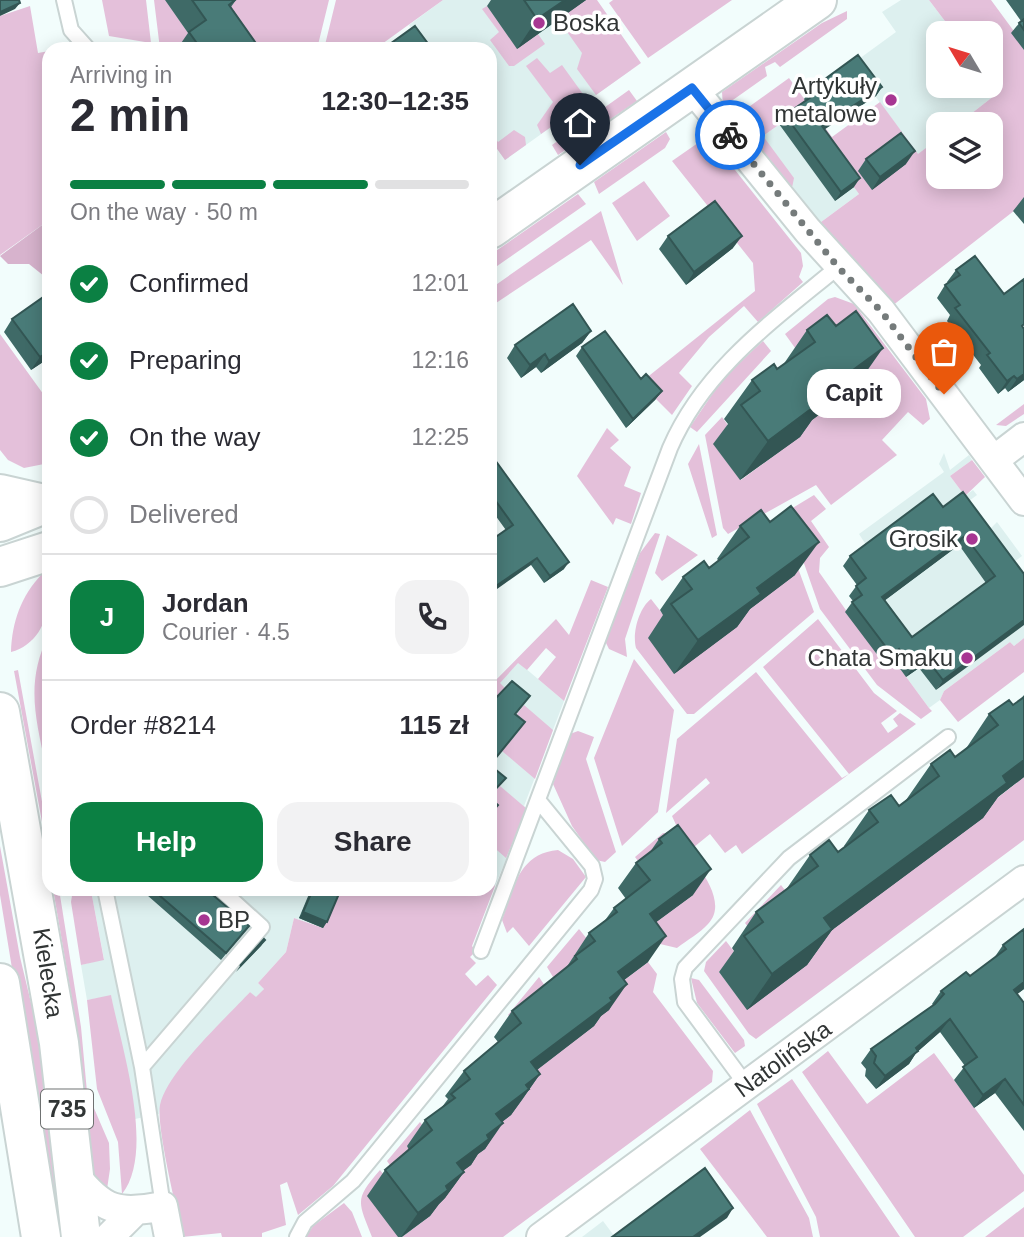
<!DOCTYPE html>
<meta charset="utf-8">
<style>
:root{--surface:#fff;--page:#f2f2f3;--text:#2b2b33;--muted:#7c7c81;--line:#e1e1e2;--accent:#0b8043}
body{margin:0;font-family:Helvetica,sans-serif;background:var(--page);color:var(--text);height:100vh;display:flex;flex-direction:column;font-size:26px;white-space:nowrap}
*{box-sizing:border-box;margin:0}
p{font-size:23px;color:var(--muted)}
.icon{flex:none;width:38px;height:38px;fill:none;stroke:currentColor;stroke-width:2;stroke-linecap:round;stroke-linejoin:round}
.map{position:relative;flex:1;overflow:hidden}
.sheet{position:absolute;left:42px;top:42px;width:455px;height:854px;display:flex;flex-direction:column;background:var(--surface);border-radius:21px;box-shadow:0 4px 18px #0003}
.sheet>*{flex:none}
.needle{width:46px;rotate:308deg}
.controls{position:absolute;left:926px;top:21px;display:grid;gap:14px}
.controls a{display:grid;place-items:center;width:77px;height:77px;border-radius:14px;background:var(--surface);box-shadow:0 4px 18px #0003;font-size:35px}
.pin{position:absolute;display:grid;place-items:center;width:60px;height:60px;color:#fff;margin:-72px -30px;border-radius:50% 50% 50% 0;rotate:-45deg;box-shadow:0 0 7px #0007}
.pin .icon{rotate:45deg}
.courier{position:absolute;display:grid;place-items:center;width:70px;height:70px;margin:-35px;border:5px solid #1a73e8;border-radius:50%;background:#fff;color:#222;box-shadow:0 2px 9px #0007}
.bubble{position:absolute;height:49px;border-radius:21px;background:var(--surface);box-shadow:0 4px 18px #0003;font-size:23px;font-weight:700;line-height:49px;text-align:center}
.overview em{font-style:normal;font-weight:700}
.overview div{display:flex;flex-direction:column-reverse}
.overview{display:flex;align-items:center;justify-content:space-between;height:119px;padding:0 28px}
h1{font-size:46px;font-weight:700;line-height:52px}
.bar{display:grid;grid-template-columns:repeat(4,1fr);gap:10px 7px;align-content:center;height:84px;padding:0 28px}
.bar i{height:9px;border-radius:5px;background:var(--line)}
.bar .selected{background:var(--accent)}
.bar p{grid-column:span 4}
.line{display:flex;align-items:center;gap:18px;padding:0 28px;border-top:2px solid var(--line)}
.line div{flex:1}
.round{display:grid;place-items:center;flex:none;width:74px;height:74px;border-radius:21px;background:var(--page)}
ol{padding:0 28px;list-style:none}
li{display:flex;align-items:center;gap:21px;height:77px}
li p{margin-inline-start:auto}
li .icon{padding:7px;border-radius:50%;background:var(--accent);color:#fff;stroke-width:4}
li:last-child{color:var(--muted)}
li i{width:38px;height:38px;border:4px solid var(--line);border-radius:50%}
.action{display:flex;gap:14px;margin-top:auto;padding:14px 28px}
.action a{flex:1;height:80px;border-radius:21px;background:var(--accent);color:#fff;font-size:28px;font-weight:700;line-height:80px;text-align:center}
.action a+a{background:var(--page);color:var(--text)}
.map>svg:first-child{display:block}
.built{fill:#ddf0ef}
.green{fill:#e4c0da}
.forest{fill:#d7b3cd}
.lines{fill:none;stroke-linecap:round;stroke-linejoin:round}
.service-casing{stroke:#c9d4d3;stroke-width:18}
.minor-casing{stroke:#c9d4d3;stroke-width:32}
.secondary-casing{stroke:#c9d4d3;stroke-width:42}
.primary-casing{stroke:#c9d4d3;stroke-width:42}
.service{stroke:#fff;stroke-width:14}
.minor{stroke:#fff;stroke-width:28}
.secondary{stroke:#fff;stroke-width:38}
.primary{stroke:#fff;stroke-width:38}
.wall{fill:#3f6a67;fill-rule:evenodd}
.shaded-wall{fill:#335654}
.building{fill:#497b78;stroke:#335654;stroke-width:2;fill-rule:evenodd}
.done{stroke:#757b7b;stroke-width:7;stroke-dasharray:0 12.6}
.route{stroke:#1a73e8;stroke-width:9}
.poi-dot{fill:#a73692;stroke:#fff;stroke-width:2.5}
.labels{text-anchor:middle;stroke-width:7;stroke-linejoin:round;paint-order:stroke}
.shield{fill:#fff;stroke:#6f7272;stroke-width:2}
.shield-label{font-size:23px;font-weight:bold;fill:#313535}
.poi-label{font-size:24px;fill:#313535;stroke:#fff;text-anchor:end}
.street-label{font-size:24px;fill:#313535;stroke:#fff}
</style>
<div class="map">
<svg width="1024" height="1237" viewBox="0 0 1024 1237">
<rect width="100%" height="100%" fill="#f2fdfc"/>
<path class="built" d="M443,0H581L631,70L505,160L490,139V49H426L409,25Z
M901,0H929L954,33H938V86H990L991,81L999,92L958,124H938V139L918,155L852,64L896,32L882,12Z
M798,111L859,194L817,225L791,193L793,187L763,136Z
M944,453L950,470L969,455L972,460L950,476L965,496L973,490L977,495L969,501L990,529L997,522L1022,556L1014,562L1024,576V638L1014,646L1010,642L944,691L940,700L929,708L893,659L885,665L845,612L855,604L849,596L859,588L843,566L868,548L859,534L944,472L939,464Z
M518,662L564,701L524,806L527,809L495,886L490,881V691Z
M88,889H339L323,928L294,918L286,952L258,983L264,989L256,998L250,992L161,1104L159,1114L135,1119L111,996L87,1000L81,965L104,959L92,896Z
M603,1221L615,1237H582Z"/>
<path class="green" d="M102,0H146L151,43L109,36Z
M154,0H166L192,39L178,49H160Z
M213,0H329L317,49H233Z
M336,0H443L375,49H324Z
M567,0H597L641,63L596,95L577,69L582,53L558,19Z
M613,0H732L648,58L609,3Z
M929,0H991L1024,45V203L892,306L817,225L859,194L798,111L763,136L794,178L791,193L732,119L789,78L832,137L880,102L918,154L938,139V177H990V124H958L999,92L991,81L990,33H954Z
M30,6L38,53L49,51V220L0,255V16Z
M487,6L517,48L538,34L545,44L514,66H509L490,40L499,32L482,9Z
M847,11V19L780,67L775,62L765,67L767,76L723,107L722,92L822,23Z
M537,58L550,73L562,65L588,101L541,134L537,125L553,102L526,66Z
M629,90L637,101L558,155L552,145Z
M514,130L525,137L526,145L505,160L490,139V131L498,142Z
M666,132L670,139L665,148L599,194L594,182Z
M708,136L801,253L803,266L799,277L803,282L758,322L744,306L709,337L679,373L692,386L672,415L640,383L755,291L753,263L672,161Z
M644,181L670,216L637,241L612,203Z
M578,194L586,204L490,271V255Z
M601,211L623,285L591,240L490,307V289Z
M835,297L854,304L926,399L930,419L923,425L908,412L882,440L897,455L831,505L816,485L728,534L723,528L705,435L722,417L732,431L714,445L741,480L799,437L808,366L785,334L828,299Z
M0,334L49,402V463L24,468L8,460L0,450Z
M763,341L771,351L697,432L690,427L724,377Z
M1024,404V414L1006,426L996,425Z
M607,428L619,440L610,448L631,467L624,486L641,493L631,524L616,518L613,525L577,476Z
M699,444L717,535L712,538L688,464Z
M972,460L985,477L965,496L950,476Z
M814,495L826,509L811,521L829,547L820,558L819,572L884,664L893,659L929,708L932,711L921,719L877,685L820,609L786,512Z
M779,516L814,612L694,714H687L636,648C632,633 639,608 651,599L669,622L674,673L734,539Z
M655,533L660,534L625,639L627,657L609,649L605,641L640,553Z
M667,535L698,555L662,581L655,573Z
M42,574C56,604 44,643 11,652C12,622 21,596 42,574Z
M591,580L608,587L564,701L538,679L556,657L546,648L527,670L518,663L500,683L506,689L490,708V686L556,619L569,635Z
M818,619L874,693L897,711L881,723L888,733L898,726L893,719L900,713L916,724L742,854L736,845L725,853L710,834L694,847L677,827L672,816L710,783L706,778L666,813L677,739L756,672L842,778L849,774L763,667Z
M49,634V783C39,727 22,688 49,634Z
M1024,638V672L958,722L940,700L944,691L1010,642L1014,646Z
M634,659L674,710L658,812L622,846L594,758Z
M18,670L49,840V846L45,838L14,671Z
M524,705L553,730L535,779L502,751L519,731L510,723Z
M578,731L594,737L586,759L616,852L605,862L596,860L572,826L553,784L570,734Z
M1024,777V840L756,1039L749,1034L704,971L706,962L726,941L739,958L719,972L747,1009L799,954Z
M500,786L527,809L506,858L490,844V797Z
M663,833H671C686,852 733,898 708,924C700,933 687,940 677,948L660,944L648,928L693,895L641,865L635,857Z
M0,846L20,957L51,1086L65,1237H56L0,895Z
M558,850L573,859L586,877L529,946L513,927L507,933L502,920C513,889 519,853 558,850Z
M490,881L495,886L472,946L476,951L470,957L476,963L465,974L476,986L488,975L497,985L333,1186L298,1215L287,1182L280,1185L286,1225L262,1233V1237H222L221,1233L182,1237C177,1209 156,1127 160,1105C167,1072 226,1018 250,992L256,997L264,989L258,983L286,952L294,918L323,928L339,889H490Z
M781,885L794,902L752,932L745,923Z
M53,889H59L81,1027L87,1092L109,1143L110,1169L106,1196L98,1190L89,1165L75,1017Z
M73,889H88L92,896L104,960L81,965L71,902Z
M579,929L591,944L576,967L556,982L547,967Z
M648,962L657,974L653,992L713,1071L712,1082L503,1237H402L430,1216L513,1088L600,998Z
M539,977L549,992L512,1020L508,1015Z
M691,978L699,980L744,1040L745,1046L735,1053L697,1003Z
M111,995C121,1046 156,1151 122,1194L118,1142L97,1089L87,1000Z
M828,1051L867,1104L934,1053L1024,1175V1191L963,1237H915L802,1072Z
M792,1079L900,1237H820L816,1217L757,1104Z
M750,1110L809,1218L813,1237H767L700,1149Z
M420,1122L427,1131L414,1156L394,1171L387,1161Z
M380,1170L388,1180L398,1237H372C358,1201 354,1200 380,1170Z
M344,1203L352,1212L362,1237H306L313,1226Z
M1024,1207V1237H985Z"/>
<path class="forest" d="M49,220V280L29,264H8L0,256Z"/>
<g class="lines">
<defs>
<path id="service" d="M64,0L71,30L88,49
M105,889L142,1067L163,1206
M481,951L670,448C704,369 774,320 838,267
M142,1067L262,927L220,889
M747,1086L685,1002L682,979L685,968L789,858L948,737
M297,1237L305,1222L353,1181L591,890L595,879L592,866L538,800"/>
<path id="minor" d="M692,88L808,231L881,311L1024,501
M994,460L1024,437
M75,1175C103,1211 119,1215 163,1206L169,1237
M109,1237L134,1212
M541,1237L1024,880"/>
<path id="secondary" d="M490,229L817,0
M0,522L49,502
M0,567L49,551"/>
<path id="primary" d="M0,494L44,504
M0,712L59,1043L81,1237
M0,983L41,1237"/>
</defs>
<use href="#service" class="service-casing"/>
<use href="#minor" class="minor-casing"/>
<use href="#secondary" class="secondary-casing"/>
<use href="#primary" class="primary-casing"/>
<use href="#service" class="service"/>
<use href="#minor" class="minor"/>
<use href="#secondary" class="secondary"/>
<use href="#primary" class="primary"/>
</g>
<path class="wall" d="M165,0H236L231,7L260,49H177L188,33Z
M491,0H586L517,49L487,6Z
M1006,0H1024V50L1011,33L1021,21Z
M882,87L876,96L824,129L854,187L835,201L779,124L785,115L805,101L804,99L810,90Z
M866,159L906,164L872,190L858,171Z
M1024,197V224L1013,211Z
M668,236L733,248L686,285L659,249Z
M975,256L1024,380L1008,392L1005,388L998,394L979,368L981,365L947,321L950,315L937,298L945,285L948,283L947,282L956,270Z
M49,293V358L31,370L4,332L12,319Z
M807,330L855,388L812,420L800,437L740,480L713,444L728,424L724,419L752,380L777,369L783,365Z
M591,331L582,343L541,373L536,367L521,378L507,358L515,345Z
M582,347L662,391L655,400L626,428L576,356Z
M490,453L564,569L544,583L490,508Z
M943,507L1024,574L936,690L919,668L906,677L893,659L885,665L845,612L853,601L849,596L857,585L843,566L850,556ZM959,545L986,583L912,637L885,600Z
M740,526L795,575L750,609L737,627L674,674L648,638L663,615L660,610L683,577L709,568L719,561L717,559Z
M1024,695V777L998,797L983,818L832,930L807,965L747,1010L719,972L734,951L732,948L756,912L785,891L810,855L838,852L845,846H844L869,810L899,806L906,800L931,764L955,757L965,750L989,714L1013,705L1021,699Z
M659,839L693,895L656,922L648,962L624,980L609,1010L601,1016L594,1026L537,1070L540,1074L522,1100L511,1115L502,1122L485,1149L478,1154L471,1165L462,1171L464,1172L445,1198L439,1204L430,1216L402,1237H398L367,1196L385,1170L409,1150L407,1146L425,1120L442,1107L448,1099L445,1096L464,1071L498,1042L494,1037L512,1011L566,968L589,933L603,923L614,908L626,899L618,888L636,863L650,852Z
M151,889H206L249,926L221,960L147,895Z
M311,889H341L323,928L299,918Z
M1024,929V989L1017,994L1024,1003V1131L995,1093L974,1108L954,1080L965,1066L940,1032L916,1053L909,1064L876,1089L865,1076L866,1069L861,1063L871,1049L933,1005L932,1004L941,991L970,976L994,958L1003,945Z"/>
<path class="shaded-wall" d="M565,0H586L517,49L537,19Z
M20,3L15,9L0,16V12Z
M882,87L876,96L816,135L822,126Z
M915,151L906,164L872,190L880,177Z
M860,178L854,187L835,201L841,192Z
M742,236L733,248L686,285L694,272Z
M591,331L582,343L541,373L549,361Z
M883,348L855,388L812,420L800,437L740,480L768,441L823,392Z
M49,351V358L31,370L40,357Z
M545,354L536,367L521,378L530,365Z
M1024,374V380L1008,392L1017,379Z
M1014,376L1005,388L998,394L1007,381Z
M662,391L655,400L626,428L633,419Z
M965,536L959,545L876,607L882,597Z
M819,542L795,575L750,609L737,627L674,674L698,640L757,588Z
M537,558L531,565L490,594V590Z
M569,562L564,569L544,583L550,576Z
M1024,620V625L936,690L943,680Z
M899,649L893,659L885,665L892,655Z
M926,658L919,668L906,677L913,667Z
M1024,760V777L998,797L983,818L832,930L807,965L747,1010L772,974L824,918Z
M711,869L693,895L632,940L650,914Z
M303,912L327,922L323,928L299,918Z
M666,936L648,962L600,998L618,972Z
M265,940L261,946L236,972L240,966Z
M1024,982V989L1005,1003L1014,990Z
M627,984L609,1010L601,1016L594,1026L513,1088L531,1062Z
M950,1019L940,1032L916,1053L909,1064L876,1089L885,1076Z
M540,1074L511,1115L478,1140L496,1114L526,1085Z
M1005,1079L995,1093L974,1108L983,1095Z
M503,1123L485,1149L478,1154L471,1165L439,1189L457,1163L487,1135Z
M464,1172L445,1198L439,1204L430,1216L401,1237L418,1213L446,1186Z
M733,1208L727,1218L700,1237H693Z"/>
<path class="building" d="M0,0H19L20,3L0,12Z
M192,0H235L229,5L260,49H201L189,32L206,20Z
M524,0H565L537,19Z
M1024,19V30L1019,23Z
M415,26L432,49H383Z
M858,55L882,87L822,126L860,178L841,192L785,115L814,95L810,90Z
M901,133L915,151L880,177L866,159Z
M715,201L742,236L694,272L668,236Z
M975,256L1004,294L1024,279V324L1022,326L1024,329V374L1017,379L1014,376L1007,381L987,355L990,353L955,308L960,305L945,285L960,275L956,270Z
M49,293V351L40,357L12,319Z
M573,304L591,331L549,361L545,354L530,365L515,345Z
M856,311L883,348L823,392L827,397L768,441L741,405L760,391L752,380L774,364L777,369L815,342L807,330L827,315L836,326Z
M605,331L641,379L646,374L662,391L633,419L582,347Z
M490,453L569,562L550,576L537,558L490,590V541L513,525L490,493Z
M963,492L1024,574V620L943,680L926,658L913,667L899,649L892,655L852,602L862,595L856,586L866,578L850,556L933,494L943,507ZM965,536L995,576L912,637L882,597Z
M791,506L819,542L757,588L761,594L698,640L671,604L692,589L683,577L704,561L709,568L749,537L740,526L761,510L770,522Z
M512,681L530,696L515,714L525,722L490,765L506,778L490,795V698L493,701Z
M1024,697V760L1003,776L1007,783L824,918L832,929L772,974L744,936L763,922L756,912L818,866L810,855L829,840L838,852L878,822L869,810L891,795L899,806L939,776L931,764L950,750L955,757L998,725L989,714L1009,700L1013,705Z
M490,798L498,805L490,814Z
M678,825L711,869L650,914L666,936L618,972L627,984L610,998L612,1001L531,1062L540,1074L526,1085L529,1089L496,1114L503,1123L487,1135L489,1139L457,1163L464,1172L446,1186L448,1190L418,1213L385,1170L432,1130L425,1120L455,1098L451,1094L470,1079L464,1071L521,1023L512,1011L577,959L575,956L595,941L589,933L617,912L614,908L650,880L636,863L662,843L659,839Z
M152,889H206L249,926L226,953Z
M313,889H341L327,922L303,912Z
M1024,929V982L1014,990L1024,1003V1105L1005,1079L983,1095L963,1067L977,1057L950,1019L916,1048L918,1051L885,1076L874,1063L876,1056L871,1049L935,1004L944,994L941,991L966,972L970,976L1006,949L1003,945Z
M264,939L265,940L240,966Z
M705,1168L733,1208L693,1237H612Z"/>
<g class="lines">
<path class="done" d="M730,135L838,267L881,311L944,394"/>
<path class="route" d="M580,165L692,88L730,135"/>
</g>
<g class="poi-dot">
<circle cx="539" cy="23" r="7"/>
<circle cx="891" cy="100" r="7"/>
<circle cx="972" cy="539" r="7"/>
<circle cx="967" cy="658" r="7"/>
<circle cx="204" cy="920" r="7"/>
</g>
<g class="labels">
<rect class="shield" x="41" y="1089.5" width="52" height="39" rx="5"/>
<g class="shield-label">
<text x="67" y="1117">735</text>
</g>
<g class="poi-label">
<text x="553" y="31" text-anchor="start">Boska</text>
<text x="877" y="94">Artykuły<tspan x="877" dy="28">metalowe</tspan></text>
<text x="958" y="547">Grosik</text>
<text x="953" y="666">Chata Smaku</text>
<text x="218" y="928" text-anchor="start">BP</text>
</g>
<g class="street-label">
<text transform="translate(48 973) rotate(81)" y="8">Kielecka</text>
<text transform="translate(783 1059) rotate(-36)" y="8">Natolińska</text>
</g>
</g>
</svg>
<div class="controls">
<a><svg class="needle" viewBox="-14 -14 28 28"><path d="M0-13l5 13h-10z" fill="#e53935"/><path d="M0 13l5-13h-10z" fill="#7c7c81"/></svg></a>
<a><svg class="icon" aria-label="layers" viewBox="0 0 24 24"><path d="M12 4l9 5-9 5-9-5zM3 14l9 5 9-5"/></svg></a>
</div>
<div class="pin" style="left:944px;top:394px;background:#ea580c"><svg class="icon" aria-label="bag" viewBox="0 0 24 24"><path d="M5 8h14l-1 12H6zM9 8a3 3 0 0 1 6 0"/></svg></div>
<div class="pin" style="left:580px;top:165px;background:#1f2937"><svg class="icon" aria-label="home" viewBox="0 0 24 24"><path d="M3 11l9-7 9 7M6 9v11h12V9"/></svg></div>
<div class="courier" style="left:730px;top:135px"><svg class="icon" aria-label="bike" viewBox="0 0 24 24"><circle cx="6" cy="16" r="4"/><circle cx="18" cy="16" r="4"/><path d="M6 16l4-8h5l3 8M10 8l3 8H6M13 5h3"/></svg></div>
<div class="bubble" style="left:807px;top:369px;width:94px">Capit</div>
<section class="sheet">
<div class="overview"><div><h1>2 min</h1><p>Arriving in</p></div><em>12:30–12:35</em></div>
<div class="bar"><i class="selected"></i><i class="selected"></i><i class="selected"></i><i></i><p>On the way · 50 m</p></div>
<ol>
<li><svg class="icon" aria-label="check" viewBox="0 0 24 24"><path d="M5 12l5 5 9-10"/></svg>Confirmed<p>12:01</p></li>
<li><svg class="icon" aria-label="check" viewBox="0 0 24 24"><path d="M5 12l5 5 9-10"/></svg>Preparing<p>12:16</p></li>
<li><svg class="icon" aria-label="check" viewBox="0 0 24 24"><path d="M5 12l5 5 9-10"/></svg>On the way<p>12:25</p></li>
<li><i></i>Delivered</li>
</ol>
<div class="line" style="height:126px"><b class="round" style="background:var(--accent);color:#fff">J</b><div><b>Jordan</b><p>Courier · 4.5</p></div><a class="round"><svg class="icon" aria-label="phone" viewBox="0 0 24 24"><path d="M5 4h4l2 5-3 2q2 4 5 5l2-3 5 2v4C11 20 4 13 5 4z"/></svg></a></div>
<div class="line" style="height:91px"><div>Order #8214</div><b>115 zł</b></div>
<div class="action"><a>Help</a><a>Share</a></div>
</section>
</div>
